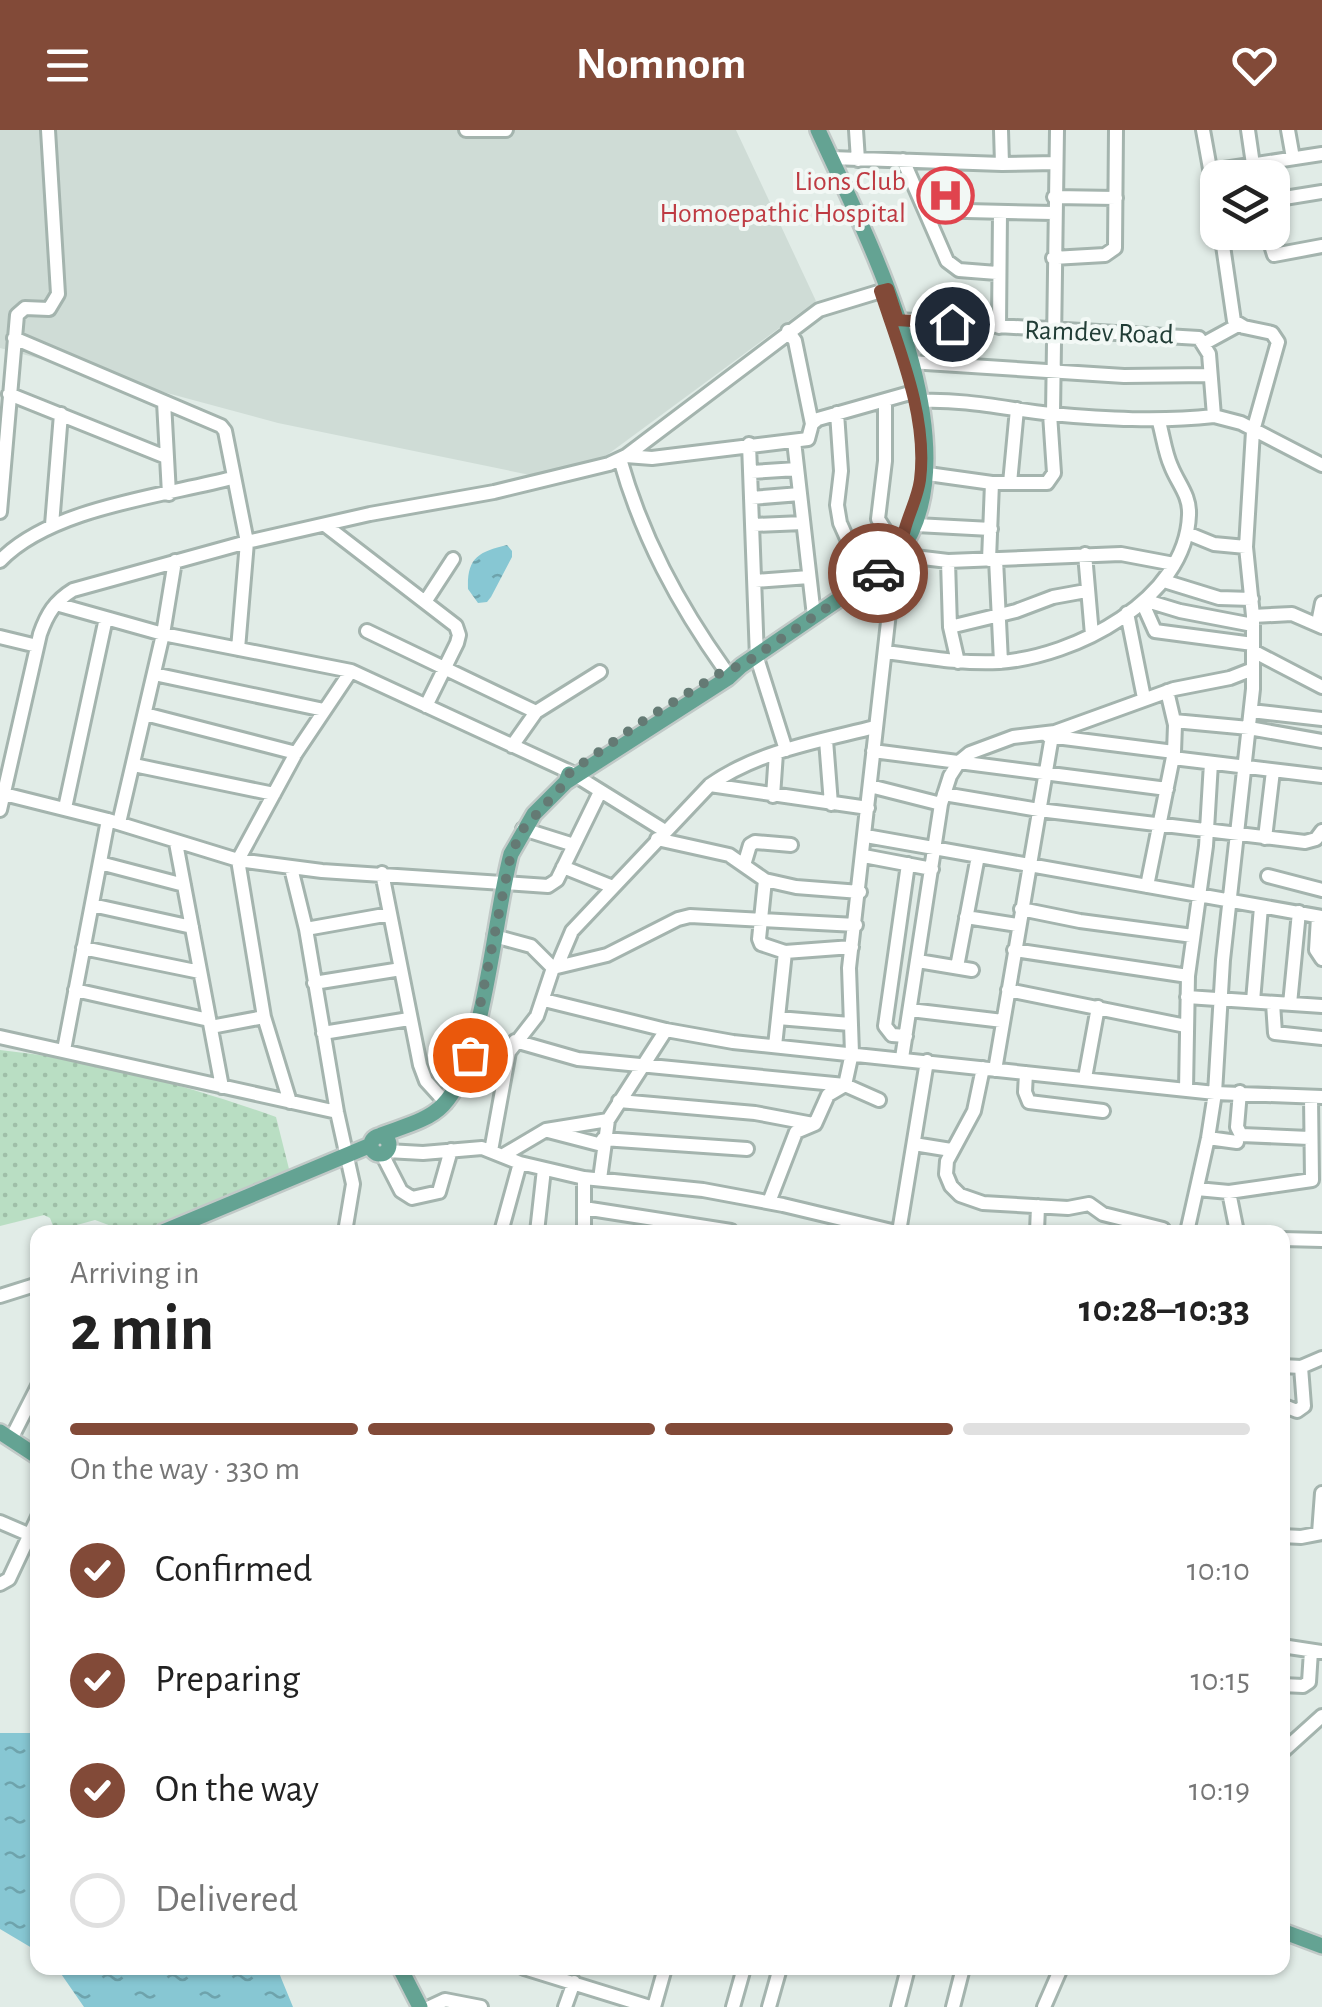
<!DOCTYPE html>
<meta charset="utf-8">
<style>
:root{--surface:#fff;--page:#f2f2f2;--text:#222;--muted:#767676;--line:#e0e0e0;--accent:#824a38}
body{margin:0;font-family:"Alegreya Sans",sans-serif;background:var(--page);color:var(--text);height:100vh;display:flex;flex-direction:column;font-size:38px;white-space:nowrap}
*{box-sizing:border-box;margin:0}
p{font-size:32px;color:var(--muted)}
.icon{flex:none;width:55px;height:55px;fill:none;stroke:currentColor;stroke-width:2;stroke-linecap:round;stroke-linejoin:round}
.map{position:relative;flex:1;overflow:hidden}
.panel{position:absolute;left:30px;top:1095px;width:1260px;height:750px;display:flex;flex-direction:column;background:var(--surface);border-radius:20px;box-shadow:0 2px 8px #0004}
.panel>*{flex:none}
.buttons{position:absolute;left:1200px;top:30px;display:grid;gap:20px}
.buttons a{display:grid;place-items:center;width:90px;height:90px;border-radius:20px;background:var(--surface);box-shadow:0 2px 8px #0004;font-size:50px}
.pin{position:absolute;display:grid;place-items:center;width:85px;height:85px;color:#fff;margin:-42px;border:5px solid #fff;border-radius:50%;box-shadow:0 2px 10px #0007}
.courier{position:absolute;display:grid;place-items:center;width:100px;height:100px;margin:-50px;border:8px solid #824a38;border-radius:50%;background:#fff;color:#222;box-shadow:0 2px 12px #0007}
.head em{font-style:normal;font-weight:700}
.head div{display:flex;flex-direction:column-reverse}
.head{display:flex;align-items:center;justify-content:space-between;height:170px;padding:0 40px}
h1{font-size:65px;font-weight:700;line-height:75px}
.bar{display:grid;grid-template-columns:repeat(4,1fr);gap:15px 10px;align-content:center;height:120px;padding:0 40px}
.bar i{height:12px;border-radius:8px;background:var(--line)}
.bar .selected{background:var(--accent)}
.bar p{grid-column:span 4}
ol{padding:0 40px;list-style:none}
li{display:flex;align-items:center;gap:30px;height:110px}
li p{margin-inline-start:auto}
li .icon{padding:10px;border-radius:50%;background:var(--accent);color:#fff;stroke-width:4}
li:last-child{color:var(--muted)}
li i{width:55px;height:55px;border:5px solid var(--line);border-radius:50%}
header{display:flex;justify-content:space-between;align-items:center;height:130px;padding:0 40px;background:var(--accent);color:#fff;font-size:45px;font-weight:700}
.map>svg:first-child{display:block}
.built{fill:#cfdcd6}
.grass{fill:url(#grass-dots)}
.water{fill:url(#water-ripples)}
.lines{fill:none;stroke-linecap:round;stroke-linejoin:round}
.minor-casing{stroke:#a4b4ae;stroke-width:18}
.major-casing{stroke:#c1c9c7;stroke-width:20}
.minor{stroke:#fff;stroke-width:12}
.major{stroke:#64a393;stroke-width:15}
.done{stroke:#647a74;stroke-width:10;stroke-dasharray:0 18}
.route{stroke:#824a38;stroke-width:12}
.labels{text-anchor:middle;stroke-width:8;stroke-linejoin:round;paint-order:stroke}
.health-label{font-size:28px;fill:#be3a42;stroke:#f2f8f5;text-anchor:end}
.street-label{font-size:28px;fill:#213d36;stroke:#f2f8f5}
</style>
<header><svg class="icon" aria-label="menu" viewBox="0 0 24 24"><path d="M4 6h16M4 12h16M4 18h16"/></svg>Nomnom<svg class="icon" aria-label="heart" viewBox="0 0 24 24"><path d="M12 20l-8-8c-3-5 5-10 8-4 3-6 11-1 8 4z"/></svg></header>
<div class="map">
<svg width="1322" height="1877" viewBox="0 0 1322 1877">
<defs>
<pattern id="grass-dots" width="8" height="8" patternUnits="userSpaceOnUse" patternTransform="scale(2.5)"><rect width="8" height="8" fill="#b9dec3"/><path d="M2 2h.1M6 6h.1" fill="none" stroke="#9fbfa8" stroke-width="1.8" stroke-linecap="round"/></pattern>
<pattern id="water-ripples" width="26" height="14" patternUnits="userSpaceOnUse" patternTransform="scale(2.5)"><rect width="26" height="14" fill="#87c7d3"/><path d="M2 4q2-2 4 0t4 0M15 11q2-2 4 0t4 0" fill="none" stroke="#6ea3ac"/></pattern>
</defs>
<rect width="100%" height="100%" fill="#e1ece7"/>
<path class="built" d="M0,0H736L816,171L569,353L278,293L0,218Z"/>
<path class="grass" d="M0,920C94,930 186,955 276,987L291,1047L161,1102H141L139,1096L114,1097L95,1090L55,1101L50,1088L44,1085L0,1096Z"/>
<path class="water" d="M507,415L512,421V427L491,467L487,472L478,473L468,459C467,428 478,422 507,415Z
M0,1603H37V1821L0,1799Z
M57,1838H277L293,1877H84Z"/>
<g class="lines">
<defs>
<path id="minor" d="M466,0H506
M856,0L858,30
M1203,0L1218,83
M1248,0L1255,48
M1288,0L1293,28
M831,28L1002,34L1001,0
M903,30L947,131L959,140L997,143
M1002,34L1056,33
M1211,41L1322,24
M1054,67L1116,68
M1272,70L1322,62
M925,80L1053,83
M1267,102L1274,125L1322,116
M1053,128L1105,125L1115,118L1116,0
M898,190L1199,208L1209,224L1214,286L1241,293L1322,335
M999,197L1000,82
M788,201L795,211L812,294
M14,208L221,296L225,301L247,412L238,519
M1205,213L1238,195
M910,232L1124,246L1210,245
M9,264L166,327
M885,270V331L878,389L887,403L908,411
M920,271C965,269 1007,279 1051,284C1106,289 1159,292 1214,286
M164,272L169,364
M837,283L841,341L837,375L840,393L866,451
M1053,284L1057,0
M794,311L814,486
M749,314L757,528L786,620
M626,326L652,328L808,309L812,294L818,289L917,261
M620,329C642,407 678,474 725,540
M751,342L797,339
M928,344L992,353H1047L1054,343L1050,284
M1010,353L1017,279
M751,368L800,364
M0,382L17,185L25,178L49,179L58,164L48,0
M52,395L61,284
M325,395L456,496L459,505L457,513L426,576
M753,395L803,393
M916,395L991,399
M1187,403L1214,414L1246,417
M1085,424L1092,505
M898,425L948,431L1121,424L1174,434
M996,429L1001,532
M989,430L992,353
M0,431C50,378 163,366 232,348
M948,431L950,497L958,532
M755,451L809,447
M1164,451L1219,468L1252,469
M1147,471L1180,481L1253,495
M425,472L453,429
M56,474L163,504L351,541L570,642L665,701
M1143,474L1155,501L1253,514
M1127,483L1144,568
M1253,486L1292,484L1322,497
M1318,493L1322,473
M950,497L1016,481L1053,467L1086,461
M367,501L536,582
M0,507L37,516
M1253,521L1322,557
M886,522C924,527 961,534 999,532C1074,527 1186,470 1189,385C1190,365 1178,354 1171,336C1165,323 1163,306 1159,292
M154,544L324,580
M1251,581L1322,589
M145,584L296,623
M1174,591L1249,598L1322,611
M1048,606L1174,622
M826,610L831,674
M512,616L536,582L600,542
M873,621L1167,659
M1173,628L1322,646
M134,635L274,664
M710,655L868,678
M870,656L941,674
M4,664L108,690L238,730L322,741L548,756L557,750L600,662
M944,664L1039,680L1305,712L1316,709L1322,701
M773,666L776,623
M65,678L106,488
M0,680L40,504C47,484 55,471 73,460L247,412L370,384L494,362L609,334L626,326L819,180L888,159
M119,693L163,504L175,431
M523,699L574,715
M866,706L1322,787
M1265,708L1273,641
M657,709L729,725L765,750L796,757L860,762
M176,713L222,957
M864,726L932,739
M100,733L184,755
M744,735L750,715L755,712L791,715
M563,737L613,757
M291,738L306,799L390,784
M382,743L420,935L426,951L446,973
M1268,746L1322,760
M765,750L759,809L761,814L785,822L852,817
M1147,756L1174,622L1175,595L1167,561
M92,775L192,797
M1021,779L1080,791L1193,806
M966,787L1018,795
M1318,787L1316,820L1322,829
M306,799L337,982L353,1054L345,1102
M494,806L531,816L553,838
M83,818L200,842
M1014,820L1188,846
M918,831L972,840
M558,834L572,801L710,655C758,621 820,611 875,597
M957,837L978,726
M314,853L401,839
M75,860L209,890
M1008,860L1186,896
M1187,867L1322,876
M544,870L666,900L733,912L1215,963L1322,967
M1253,871L1261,777
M1273,873L1275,903L1322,908
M1290,874L1299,782
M910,880L1003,891
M778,888L850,894
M211,897L264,887
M323,903L409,889
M906,906L892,905L885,896L908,734
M0,907L337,982
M515,911L578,929L845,955L879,970
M775,916L785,822
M64,920L108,690
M470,925L507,931
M902,928L941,674L950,646L959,632L970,623L1013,607L1055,602L1174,559L1230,548L1253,539
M983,938L974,981L947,1031L946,1044L951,1056L960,1065L983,1073L1068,1078L1089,1074L1103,1084L1163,1099
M995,940L1052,606
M1026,943L1025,962L1029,972L1103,981
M1085,948L1098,877
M1186,960L1188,846L1206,716L1211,633
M1240,962L1237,997L1241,1005L1309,1008
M619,971L755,983L813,994
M290,972L264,887L238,730L296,623L351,541
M548,1001L602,1015
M1208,1008L1237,1012
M603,1009L747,1019
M914,1014L951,1020
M387,1021L423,1023L482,1018L520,1033L584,1048L703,1060L783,1075L896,1102
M491,1021L509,922L537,886L553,838L607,825L678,789L690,786L856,795
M382,1024L401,1061L412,1068L439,1062L451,1020
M502,1026L546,1000L608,990
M600,1049L608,990L666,900
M1197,1059L1229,1062L1312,1050L1311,967
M1229,1062L1237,1102
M769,1072L796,1002L815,994L828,965L845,955L852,923L849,838L891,465L885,438
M584,1078L731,1101
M501,1102L520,1033
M537,1102L544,1039
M584,1102V1048
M899,1102L927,931
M1037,1102L1038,1076
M1187,1102L1208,1008L1215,963L1223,830L1253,559V486L1246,417L1253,301L1278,212L1272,203L1244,197L1234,191L1221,102
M1282,1109L1322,1110
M0,1166L38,1154
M1282,1236L1301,1237L1322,1228
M1282,1275L1297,1281L1304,1276L1301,1237
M11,1309L38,1256
M0,1392L28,1404
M1319,1403L1322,1363
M1282,1406L1301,1407L1322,1403
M0,1454L9,1449L38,1387
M1282,1516L1322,1522
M1282,1555L1303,1556L1309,1552L1311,1521
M1282,1622L1322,1586
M524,1838L650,1877
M430,1877L445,1870L481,1877
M565,1877L574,1852
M654,1877L665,1838
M733,1877L744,1838
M769,1877L780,1838
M898,1877L908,1838
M953,1877L963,1838
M1044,1877L1061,1838"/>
<path id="major" d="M566,652L728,548L741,536C775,513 808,490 842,467C861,455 883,443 897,426C979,320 866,106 818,0
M381,1005C401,997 428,991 443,975C484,933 494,786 511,724L534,684L566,652L569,644
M371 1015a9 9 0 1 1 18 0a9 9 0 1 1-18 0Z
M163,1102L371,1015
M0,1302L38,1327
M1282,1801L1322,1816
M400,1838L420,1877"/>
</defs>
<use href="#minor" class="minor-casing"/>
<use href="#major" class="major-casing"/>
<use href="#minor" class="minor"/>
<use href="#major" class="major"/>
</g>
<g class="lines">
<path class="done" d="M470,925L511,724L523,699L566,652L570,642L646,589L725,540L741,536L878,443"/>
<path class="route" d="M878,443L902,417C902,395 917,373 920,350C928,287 899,219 880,161L888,159L898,190L952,194"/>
</g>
<defs>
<symbol id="hospital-ring" viewBox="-11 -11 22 22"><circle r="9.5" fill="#f2f8f5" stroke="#e0444e" stroke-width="1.5"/><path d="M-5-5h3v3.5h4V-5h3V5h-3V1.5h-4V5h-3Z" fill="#e0444e"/></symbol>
</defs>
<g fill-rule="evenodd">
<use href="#hospital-ring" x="914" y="34" width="63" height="63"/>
</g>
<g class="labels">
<g class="health-label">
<text x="906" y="60">Lions Club<tspan x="906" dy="32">Homoepathic Hospital</tspan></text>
</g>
<g class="street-label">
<text transform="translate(1099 201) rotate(2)" y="10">Ramdev Road</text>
</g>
</g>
</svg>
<div class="buttons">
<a><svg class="icon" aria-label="layers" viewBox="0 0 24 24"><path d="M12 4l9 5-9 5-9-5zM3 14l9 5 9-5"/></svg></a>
</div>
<div class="pin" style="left:470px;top:925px;background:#ea580c"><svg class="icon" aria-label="bag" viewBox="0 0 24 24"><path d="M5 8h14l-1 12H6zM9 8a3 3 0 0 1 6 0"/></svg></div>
<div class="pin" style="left:952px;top:194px;background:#1f2937"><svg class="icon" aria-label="home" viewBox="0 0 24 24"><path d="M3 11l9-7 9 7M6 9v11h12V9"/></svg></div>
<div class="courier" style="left:878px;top:443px"><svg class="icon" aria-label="car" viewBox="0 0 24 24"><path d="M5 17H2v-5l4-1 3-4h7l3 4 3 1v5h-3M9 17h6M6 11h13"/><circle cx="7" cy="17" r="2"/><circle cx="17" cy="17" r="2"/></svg></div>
<section class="panel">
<div class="head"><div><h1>2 min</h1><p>Arriving in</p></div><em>10:28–10:33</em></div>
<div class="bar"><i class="selected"></i><i class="selected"></i><i class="selected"></i><i></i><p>On the way · 330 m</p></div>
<ol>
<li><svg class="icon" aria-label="check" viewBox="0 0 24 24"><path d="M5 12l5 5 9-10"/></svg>Confirmed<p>10:10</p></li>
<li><svg class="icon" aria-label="check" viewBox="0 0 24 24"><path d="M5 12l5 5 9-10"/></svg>Preparing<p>10:15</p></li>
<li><svg class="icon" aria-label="check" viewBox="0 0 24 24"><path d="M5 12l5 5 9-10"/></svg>On the way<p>10:19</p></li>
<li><i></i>Delivered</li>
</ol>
</section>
</div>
